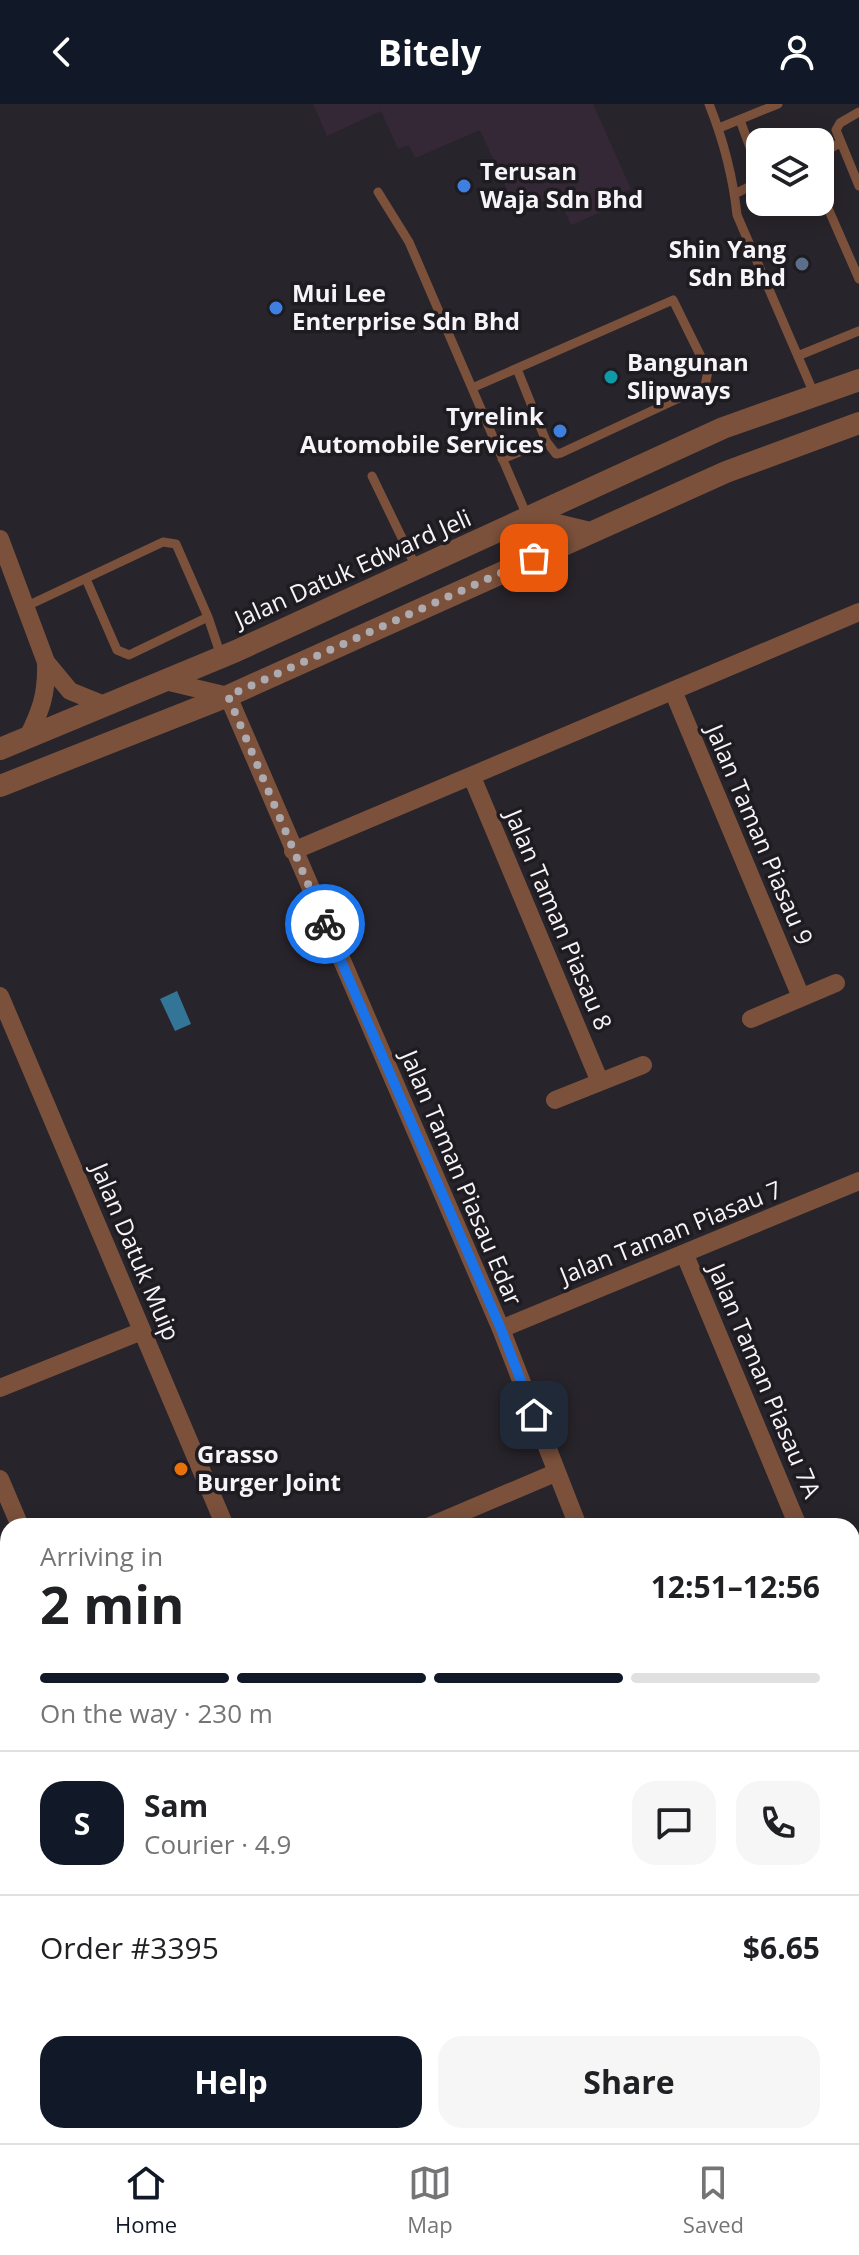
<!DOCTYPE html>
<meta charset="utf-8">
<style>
:root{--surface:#fff;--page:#f6f6f6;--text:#202124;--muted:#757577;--line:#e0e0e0;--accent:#111827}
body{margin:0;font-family:"Open Sans",sans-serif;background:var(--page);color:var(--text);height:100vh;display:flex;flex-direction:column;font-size:30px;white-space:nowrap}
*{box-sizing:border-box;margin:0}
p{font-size:26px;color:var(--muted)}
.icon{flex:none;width:44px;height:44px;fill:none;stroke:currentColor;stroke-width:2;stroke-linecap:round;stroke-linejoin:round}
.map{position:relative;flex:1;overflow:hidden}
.sheet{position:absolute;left:0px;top:1414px;width:860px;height:626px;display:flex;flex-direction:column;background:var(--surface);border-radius:24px 24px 0 0;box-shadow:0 4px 20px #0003}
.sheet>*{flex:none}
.fabs{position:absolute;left:746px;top:24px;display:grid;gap:16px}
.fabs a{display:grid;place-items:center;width:88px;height:88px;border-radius:16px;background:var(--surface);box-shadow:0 4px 20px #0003;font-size:40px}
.pin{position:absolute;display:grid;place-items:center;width:68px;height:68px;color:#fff;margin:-34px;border-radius:16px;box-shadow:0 4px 12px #0006}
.courier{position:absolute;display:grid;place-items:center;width:80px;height:80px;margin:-40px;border:6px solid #1a73e8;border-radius:50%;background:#fff;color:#222;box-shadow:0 2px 10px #0007}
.headline em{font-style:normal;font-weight:700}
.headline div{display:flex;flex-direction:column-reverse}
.headline{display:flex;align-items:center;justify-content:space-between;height:136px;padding:0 40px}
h1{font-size:52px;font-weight:700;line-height:60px}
.bar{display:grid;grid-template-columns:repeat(4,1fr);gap:12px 8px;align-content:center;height:96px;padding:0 40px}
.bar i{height:10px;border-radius:6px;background:var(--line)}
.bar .selected{background:var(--accent)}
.bar p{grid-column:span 4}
.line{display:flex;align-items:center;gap:20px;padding:0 40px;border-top:2px solid var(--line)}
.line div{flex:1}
.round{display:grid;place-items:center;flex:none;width:84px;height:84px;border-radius:24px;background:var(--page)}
.button{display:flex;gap:16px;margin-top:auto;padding:16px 40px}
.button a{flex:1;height:92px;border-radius:24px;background:var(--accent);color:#fff;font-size:32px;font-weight:700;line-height:92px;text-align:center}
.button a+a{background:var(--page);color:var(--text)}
header{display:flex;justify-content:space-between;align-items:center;height:104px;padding:0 40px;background:var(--accent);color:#fff;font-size:36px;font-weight:700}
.menu{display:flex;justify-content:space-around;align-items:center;height:112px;border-top:2px solid var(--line);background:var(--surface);font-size:22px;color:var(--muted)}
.menu a{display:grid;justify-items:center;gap:4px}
.menu .selected{color:var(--accent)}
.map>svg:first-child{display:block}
.industrial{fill:#352836}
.water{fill:#337597}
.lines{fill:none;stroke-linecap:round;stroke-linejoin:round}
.service{stroke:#7b513b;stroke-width:9}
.minor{stroke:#7b513b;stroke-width:18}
.tertiary{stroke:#7b513b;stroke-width:22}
.done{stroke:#aeabb0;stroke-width:8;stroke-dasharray:0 14.4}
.route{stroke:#1a73e8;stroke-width:10}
.shop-dot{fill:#3f7fe0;stroke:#1e1b21;stroke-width:3}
.service-dot{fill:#5c6f8a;stroke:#1e1b21;stroke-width:3}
.culture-dot{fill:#0f9aa8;stroke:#1e1b21;stroke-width:3}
.food-dot{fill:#e8710a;stroke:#1e1b21;stroke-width:3}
.labels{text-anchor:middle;stroke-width:7;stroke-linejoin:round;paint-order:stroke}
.poi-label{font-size:24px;font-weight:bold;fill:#f6f4f8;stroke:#1e1b21;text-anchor:start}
.street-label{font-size:24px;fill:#f6f4f8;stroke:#1e1b21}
</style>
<header><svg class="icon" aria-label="back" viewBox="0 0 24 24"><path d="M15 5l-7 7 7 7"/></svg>Bitely<svg class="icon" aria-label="person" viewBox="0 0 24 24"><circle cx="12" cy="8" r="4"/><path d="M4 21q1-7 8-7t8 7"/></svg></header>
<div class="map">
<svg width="859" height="2039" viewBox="0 0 859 2039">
<rect width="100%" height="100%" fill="#28242b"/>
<path class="industrial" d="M313,0H593L631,85L608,95L611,104L571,121L557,91L517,108L480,26L415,54L409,41L398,45L381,7L327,32Z"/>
<path class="water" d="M177,887L191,920L175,927L160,895Z"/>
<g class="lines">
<path class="service" d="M709,0C723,35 733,73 737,111L815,292
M859,8L840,19L836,26L859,82
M740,16L760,71
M719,24L778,0
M820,50L840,39
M820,86L859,175
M378,88L409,138L528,414
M735,90L760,77
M800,251L859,227
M517,265L546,337
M472,284L673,196L708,267L705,282L561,349L556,350L546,337L502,355
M372,372L416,463
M86,475L117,546L129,551L208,513
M27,502L163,438L176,440L208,513L221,552"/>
<path class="minor" d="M0,435L46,558L70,587L107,602
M165,577L228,592L501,1225L578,1422
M673,587L801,893
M27,635C41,606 47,591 46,558
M472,673L600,978
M293,747L859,508
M0,892L225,1422
M751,915L836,879
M555,996L643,961
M685,1151L798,1422
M501,1225L859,1077
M0,1284L142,1227
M0,1375L20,1422
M430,1422L555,1369
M852,1552L859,1569
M838,2032L841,2039
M214,2039L215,2032
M403,2039L404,2032"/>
<path class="tertiary" d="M528,414L590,429
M0,645L236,547L723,324L859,276
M0,682L228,592L726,368L859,319"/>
</g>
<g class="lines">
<path class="done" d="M325,820L228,592L534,454"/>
<path class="route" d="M325,820L501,1225L534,1311"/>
</g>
<g class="shop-dot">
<circle cx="464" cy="82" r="8"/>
<circle cx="276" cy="204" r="8"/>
<circle cx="560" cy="327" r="8"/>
</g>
<circle class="service-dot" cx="802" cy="160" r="8"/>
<circle class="culture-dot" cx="611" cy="273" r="8"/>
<circle class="food-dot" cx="181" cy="1365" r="8"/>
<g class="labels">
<g class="poi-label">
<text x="480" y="76">Terusan<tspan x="480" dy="28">Waja Sdn Bhd</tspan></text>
<text x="786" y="154" text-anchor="end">Shin Yang<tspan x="786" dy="28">Sdn Bhd</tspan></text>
<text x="292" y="198">Mui Lee<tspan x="292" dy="28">Enterprise Sdn Bhd</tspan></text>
<text x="627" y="267">Bangunan<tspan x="627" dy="28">Slipways</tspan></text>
<text x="544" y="321" text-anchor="end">Tyrelink<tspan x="544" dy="28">Automobile Services</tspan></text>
<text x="197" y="1359">Grasso<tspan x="197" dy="28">Burger Joint</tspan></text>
</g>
<g class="street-label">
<text transform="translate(353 465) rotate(-24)" y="8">Jalan Datuk Edward Jeli</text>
<text transform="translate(759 731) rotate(67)" y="8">Jalan Taman Piasau 9</text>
<text transform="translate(558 816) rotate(67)" y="8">Jalan Taman Piasau 8</text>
<text transform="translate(461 1074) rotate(67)" y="8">Jalan Taman Piasau Edar</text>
<text transform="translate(671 1129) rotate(-22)" y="8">Jalan Taman Piasau 7</text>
<text transform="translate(135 1148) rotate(67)" y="8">Jalan Datuk Muip</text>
<text transform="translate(764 1277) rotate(67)" y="8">Jalan Taman Piasau 7A</text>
</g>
</g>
</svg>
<div class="fabs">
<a><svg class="icon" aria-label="layers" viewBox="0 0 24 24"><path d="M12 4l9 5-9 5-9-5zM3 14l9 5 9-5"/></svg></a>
</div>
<div class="pin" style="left:534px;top:454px;background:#ea580c"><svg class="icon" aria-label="bag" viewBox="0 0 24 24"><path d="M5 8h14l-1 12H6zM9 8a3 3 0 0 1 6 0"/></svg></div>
<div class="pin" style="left:534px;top:1311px;background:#1f2937"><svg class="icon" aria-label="home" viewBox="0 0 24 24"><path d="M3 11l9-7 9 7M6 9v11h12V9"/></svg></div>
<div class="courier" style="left:325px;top:820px"><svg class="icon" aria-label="bike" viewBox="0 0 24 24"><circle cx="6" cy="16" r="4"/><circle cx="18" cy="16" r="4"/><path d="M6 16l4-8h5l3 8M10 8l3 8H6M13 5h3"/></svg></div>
<section class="sheet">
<div class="headline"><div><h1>2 min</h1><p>Arriving in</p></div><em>12:51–12:56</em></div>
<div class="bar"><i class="selected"></i><i class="selected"></i><i class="selected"></i><i></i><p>On the way · 230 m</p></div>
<div class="line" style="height:144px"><b class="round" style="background:var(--accent);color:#fff">S</b><div><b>Sam</b><p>Courier · 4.9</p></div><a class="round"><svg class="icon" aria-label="chat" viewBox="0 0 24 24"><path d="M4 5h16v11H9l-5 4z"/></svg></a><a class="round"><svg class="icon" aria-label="phone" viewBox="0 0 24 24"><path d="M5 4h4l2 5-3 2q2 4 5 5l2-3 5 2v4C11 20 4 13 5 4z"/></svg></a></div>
<div class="line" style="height:104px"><div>Order #3395</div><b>$6.65</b></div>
<div class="button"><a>Help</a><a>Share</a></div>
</section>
</div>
<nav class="menu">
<a class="selected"><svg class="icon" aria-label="home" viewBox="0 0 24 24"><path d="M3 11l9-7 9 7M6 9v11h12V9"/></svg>Home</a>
<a><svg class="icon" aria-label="map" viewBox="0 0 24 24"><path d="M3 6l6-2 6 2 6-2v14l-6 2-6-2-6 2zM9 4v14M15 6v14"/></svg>Map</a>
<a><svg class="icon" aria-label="saved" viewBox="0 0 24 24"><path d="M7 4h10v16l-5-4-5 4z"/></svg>Saved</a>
</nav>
